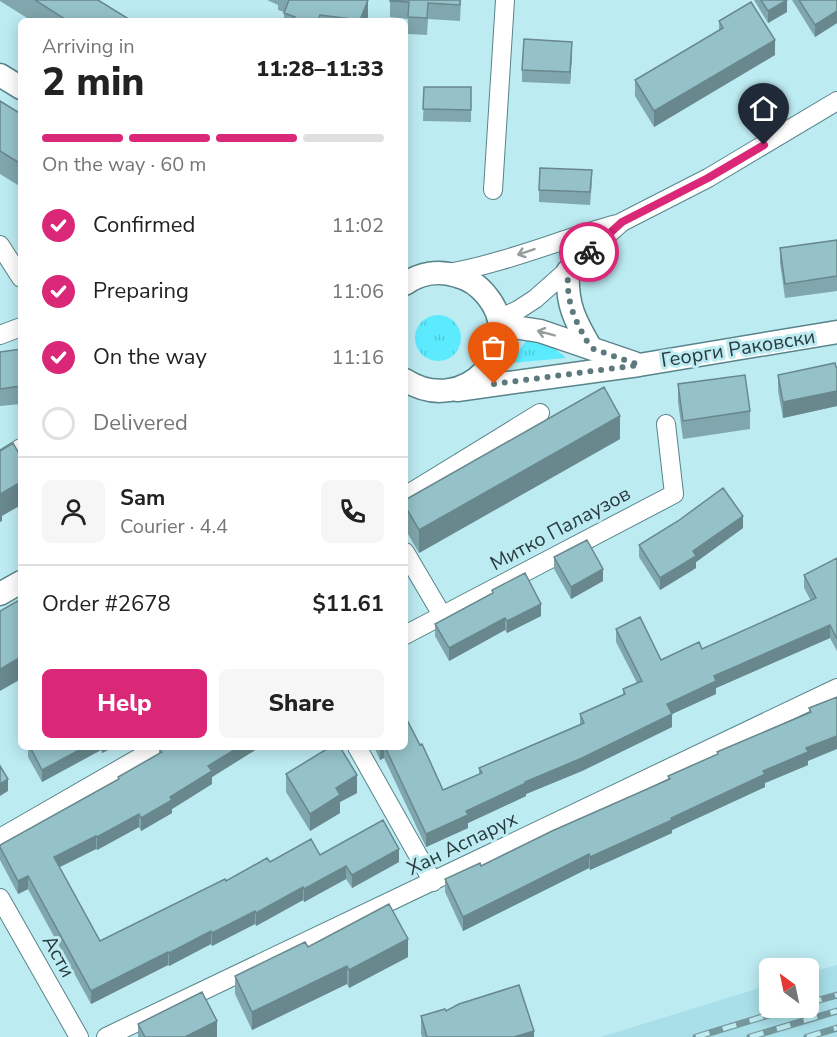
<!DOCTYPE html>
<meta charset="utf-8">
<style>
:root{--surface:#fff;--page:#f6f6f6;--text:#222;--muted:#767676;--line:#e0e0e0;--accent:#db2777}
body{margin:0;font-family:"Nunito Sans",sans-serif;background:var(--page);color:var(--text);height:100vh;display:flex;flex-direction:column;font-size:22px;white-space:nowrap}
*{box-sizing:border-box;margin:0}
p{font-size:20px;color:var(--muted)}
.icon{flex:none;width:33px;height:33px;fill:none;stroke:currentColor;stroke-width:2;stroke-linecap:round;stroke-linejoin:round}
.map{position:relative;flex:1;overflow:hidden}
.details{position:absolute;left:18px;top:18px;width:390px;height:732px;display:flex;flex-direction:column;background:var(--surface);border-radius:9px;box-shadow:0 3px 15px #0003}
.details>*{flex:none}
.needle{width:39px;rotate:327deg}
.fabs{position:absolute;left:759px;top:958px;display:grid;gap:12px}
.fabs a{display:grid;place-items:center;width:60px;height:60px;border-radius:9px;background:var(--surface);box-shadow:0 3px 15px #0003;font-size:30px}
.pin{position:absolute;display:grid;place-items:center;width:51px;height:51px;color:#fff;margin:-62px -26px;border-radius:50% 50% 50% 0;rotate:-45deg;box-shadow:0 0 6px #0007}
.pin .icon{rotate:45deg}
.courier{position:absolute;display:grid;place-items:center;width:60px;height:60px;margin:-30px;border:4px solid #db2777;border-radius:50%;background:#fff;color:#222;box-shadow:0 2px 8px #0007}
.headline em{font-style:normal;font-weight:800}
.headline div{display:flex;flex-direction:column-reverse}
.headline{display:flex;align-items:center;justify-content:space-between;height:102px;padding:0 24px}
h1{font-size:39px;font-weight:800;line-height:45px}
.bar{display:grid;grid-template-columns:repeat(4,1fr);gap:9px 6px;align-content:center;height:72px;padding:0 24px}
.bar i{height:8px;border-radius:4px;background:var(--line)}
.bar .current{background:var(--accent)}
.bar p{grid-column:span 4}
.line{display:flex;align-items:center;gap:15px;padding:0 24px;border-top:2px solid var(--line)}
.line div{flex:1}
.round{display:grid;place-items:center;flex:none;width:63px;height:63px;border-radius:9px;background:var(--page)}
ol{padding:0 24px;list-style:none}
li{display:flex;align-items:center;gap:18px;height:66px}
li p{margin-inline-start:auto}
li .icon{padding:6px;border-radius:50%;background:var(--accent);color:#fff;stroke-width:4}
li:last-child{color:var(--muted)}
li i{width:33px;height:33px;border:3px solid var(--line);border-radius:50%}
.action{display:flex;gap:12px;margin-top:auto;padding:12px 24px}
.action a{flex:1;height:69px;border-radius:9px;background:var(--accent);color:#fff;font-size:24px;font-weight:800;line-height:69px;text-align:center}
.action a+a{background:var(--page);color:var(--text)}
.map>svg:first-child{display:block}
.built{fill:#a8dfe8}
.grass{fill:url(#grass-tufts)}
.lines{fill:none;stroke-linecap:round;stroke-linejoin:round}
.minor-casing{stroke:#58848a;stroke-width:20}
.tertiary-casing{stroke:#58848a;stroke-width:25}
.minor{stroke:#fff;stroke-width:18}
.tertiary{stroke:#fff;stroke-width:22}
.rail-casing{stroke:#76979c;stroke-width:7}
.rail{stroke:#bdebf2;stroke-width:4.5;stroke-dasharray:14;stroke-linecap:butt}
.wall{fill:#80a7ad}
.shaded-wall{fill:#68888d}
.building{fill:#95c2c9;stroke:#68888d;stroke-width:1.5}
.oneway{stroke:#949d9e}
.done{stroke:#5d797d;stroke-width:6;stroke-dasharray:0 10.8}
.route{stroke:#db2777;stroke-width:8}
.labels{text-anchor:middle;stroke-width:6;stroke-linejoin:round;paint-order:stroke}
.street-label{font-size:20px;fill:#293b3e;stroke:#bdebf2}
</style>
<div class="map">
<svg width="837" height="1037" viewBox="0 0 837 1037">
<defs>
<pattern id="grass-tufts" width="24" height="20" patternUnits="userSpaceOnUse" patternTransform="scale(1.5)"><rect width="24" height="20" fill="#5beafe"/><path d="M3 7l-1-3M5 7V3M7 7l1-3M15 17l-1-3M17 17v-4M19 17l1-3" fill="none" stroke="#4fcadb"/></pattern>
</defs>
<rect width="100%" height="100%" fill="#bdebf2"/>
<path class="built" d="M837,965V1037H601L769,985L770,1008H808L809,973Z"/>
<path class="grass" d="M415 338a23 23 0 1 1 46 0a23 23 0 1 1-46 0Z
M528,338L553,347L566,358L511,363Z"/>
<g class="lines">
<defs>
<path id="minor" d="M493,190L505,0
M0,245L21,278
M448,273C506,263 561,239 617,224
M498,319L518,310L535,299L622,222L708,178L837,101
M0,335L21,327
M0,461L21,448
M405,496L540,413
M405,552L442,615
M405,635L674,494L666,424
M357,747L433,882
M0,838L158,747
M0,898L79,1037
M106,1037L837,688"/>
<path id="tertiary" d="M0,75L21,88
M568,271C566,304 575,321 591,348
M405,284C420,273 439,270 457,276C470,279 479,286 487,296C529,348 464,418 405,380
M500,325L540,331L634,363
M457,390L639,365L837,332
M0,594L21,582"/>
</defs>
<use href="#minor" class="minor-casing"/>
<use href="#tertiary" class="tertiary-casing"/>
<use href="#minor" class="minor"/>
<use href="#tertiary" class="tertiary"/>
<defs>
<path id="rail" d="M808,1003L837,995
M696,1037L792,1008
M750,1037L837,1011
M807,1037L837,1028"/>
</defs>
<use href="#rail" class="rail-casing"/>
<use href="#rail" class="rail"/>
</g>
<path class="wall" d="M0,0H98L132,21H32L0,1Z
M267,0H368V17L366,21H284V12L278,10V5Z
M390,0H461L460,21L428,19L427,35L408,34V19L390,17Z
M754,0H787V12L768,23Z
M792,0H837V23L815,37Z
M719,21L775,55L654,127L635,96V80L719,30Z
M572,54L570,84L522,82V70Z
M424,87H471V122L423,121Z
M0,101L21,114V187L0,174Z
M592,182L590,205L539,202V190Z
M837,240V291L785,298L780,263V248Z
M21,349V404L0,406V352Z
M836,367H837V406L783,418L778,391V375Z
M678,384L750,411V429L683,439L678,402Z
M620,439L419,553L405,529V500Z
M743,528L696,562V568L660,590L639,557V545Z
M554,557L603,581L571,599L554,569Z
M837,558V651L830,638L716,688V694L672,714V727L582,771L526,794V796L468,823V828L426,847L384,758L380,760L374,747H405L443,790L479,774V768L580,725V714L623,695V689L637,683L616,642V629L661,660L702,649L811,601L804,588V575Z
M492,590L541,616L507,633L505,630L449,661L435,636V624L492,593Z
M837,697L808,761V765L765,783V787L672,830V833L590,870L589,868L463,931L445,892V879L481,866L668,780V776L717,755V752L809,712V708Z
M28,747H114L102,753L101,750L42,782L28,757Z
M162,747H260L212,777V784L172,809V813L141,831L139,827L97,850L96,849L59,867L100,941L226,881L270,862L320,855L399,862L352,888L346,879L304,902L303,900L256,926L255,924L212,946L211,944L169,966L168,965L91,1004L28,889L18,894L0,860V845L118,779V777L159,754V749Z
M286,774L357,793L340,802V813L310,831L286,792Z
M308,947L408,957L349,988L347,984L252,1030L235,994V976Z
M446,1011L534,1037H422L421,1034V1016Z
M138,1024L217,1037H138Z"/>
<path class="shaded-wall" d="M368,0V17L366,21H360Z
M787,0V12L768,23V11Z
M837,11V23L815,37V25Z
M775,40V55L654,127V111Z
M572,42V54L570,84V72Z
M837,391V406L783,418V402Z
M620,416V439L419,553V530Z
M21,482V505L2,516V521L0,522V494Z
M743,516V528L696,562V568L660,590V578L693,551Z
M603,569V581L571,599V587Z
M541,604V616L507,633V621Z
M505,618V630L449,661V648Z
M830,625V638L716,688V694L672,714V727L582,771L526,794V796L468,823V828L426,847V834L466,811L525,782L667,704L714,676Z
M21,657V679L0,691V669Z
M407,671V684L405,685V672Z
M837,736V749L808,761V765L765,783V787L672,830V833L590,870V857L671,818L806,748Z
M85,747H101V750L42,782V770Z
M102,747H114L102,753Z
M239,747H260L212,777V784L172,809V813L141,831V818L170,797L208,766Z
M380,747H384V758L380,760Z
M357,775V793L340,802V813L310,831V814L336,788Z
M8,779V791L0,796V784Z
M139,814V827L97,850V837Z
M96,836V849L54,870V857Z
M399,849V862L352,888V875Z
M589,854V868L463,931V917Z
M346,866V879L304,902V889Z
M28,876V889L18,894V881Z
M303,887V900L256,926V913Z
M255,911V924L212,946V933Z
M211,931V944L169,966V953Z
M408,939V957L349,988V970Z
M168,952V965L91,1004V991Z
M347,966V984L252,1030V1012Z
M217,1021V1037H185Z
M534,1031V1037H514Z"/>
<path class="building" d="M35,0H98L132,21H68Z
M289,0H368L360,20L320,15L318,21H293L295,17L284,13Z
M390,0H460V5L428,3L427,18L408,17L409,2L390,1Z
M761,0H787L768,11Z
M799,0H837V11L815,25Z
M751,2L775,40L654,111L635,80L723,28L719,21Z
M524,39L572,42L570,72L522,70Z
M424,87H471V110L423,109Z
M0,101L21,114V164L0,151Z
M540,168L592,170L590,192L539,190Z
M837,240V276L785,284L780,248Z
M21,349V386L0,389V352Z
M835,363L836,367H837V391L783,402L778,375Z
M745,375L750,411L683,421L678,384Z
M604,387L620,416L419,530L405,506V500Z
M13,443L21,457V482L0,494V451Z
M723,488L743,516L693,551L696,556L660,578L639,545L678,521Z
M587,540L603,569L571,587L554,557Z
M837,558V639L830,625L714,676L716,681L667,704L672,714L582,758L525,782L526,783L466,811L468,815L426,834L385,747H405V716L420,745L422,744L443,790L482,773L479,768L584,723L580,714L625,694L623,689L642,681L616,629L640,617L661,660L699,642L702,649L816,598L804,575Z
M525,573L541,604L507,621L505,618L449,648L435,624L493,593L492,590Z
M21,599V657L0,669V611Z
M837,697V736L806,748L808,752L763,771L765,774L671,818L672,820L590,857L589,854L463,917L445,879L480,863L481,866L552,831L670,779L668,776L718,754L717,752L811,712L809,708Z
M30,747H85L42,770Z
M162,747H239L208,766L212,771L170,797L172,800L141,818L139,814L97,837L96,836L54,857L100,941L225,879L226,881L267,858L270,862L311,839L320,855L383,820L399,849L352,875L346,866L304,889L303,887L256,913L255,911L212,933L211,931L169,953L168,952L91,991L28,876L18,881L0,847V845L119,779L118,777L162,752L159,749Z
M330,747H340L357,775L336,788L340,795L310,814L286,774Z
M0,766L8,779L0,784Z
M389,904L408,939L349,970L347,966L252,1012L235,976L305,942L308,947Z
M519,985L534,1031L514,1037H427L421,1016L445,1009L446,1011L459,1004Z
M202,992L217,1021L185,1037H145L138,1024Z"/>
<defs><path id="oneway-shaft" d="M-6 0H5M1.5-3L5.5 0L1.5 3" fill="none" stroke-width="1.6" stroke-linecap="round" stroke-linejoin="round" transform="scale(1.5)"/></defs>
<g class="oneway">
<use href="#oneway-shaft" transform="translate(526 252) rotate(161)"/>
<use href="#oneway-shaft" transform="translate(546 333) rotate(-165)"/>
</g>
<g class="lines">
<path class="done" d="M494,384L639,365L591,348C575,321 566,304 568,271L589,252"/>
<path class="route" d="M589,252L622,222L708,178L764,145"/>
</g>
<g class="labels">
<g class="street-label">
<text transform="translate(738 348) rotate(-9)" y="7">Георги Раковски</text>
<text transform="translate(560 528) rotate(-28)" y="7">Митко Палаузов</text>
<text transform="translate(462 843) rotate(-26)" y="7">Хан Аспарух</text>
<text transform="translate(59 956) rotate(61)" y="7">Асти</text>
</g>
</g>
</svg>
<div class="fabs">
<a><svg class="needle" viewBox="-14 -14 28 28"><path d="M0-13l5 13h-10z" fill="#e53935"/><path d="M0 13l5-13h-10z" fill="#767676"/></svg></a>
</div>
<div class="pin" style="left:494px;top:384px;background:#ea580c"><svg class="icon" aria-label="bag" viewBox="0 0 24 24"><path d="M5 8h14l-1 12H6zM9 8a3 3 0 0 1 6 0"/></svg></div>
<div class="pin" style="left:764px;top:145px;background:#1f2937"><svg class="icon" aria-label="home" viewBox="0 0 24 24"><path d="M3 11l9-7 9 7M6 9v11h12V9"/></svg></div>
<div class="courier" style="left:589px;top:252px"><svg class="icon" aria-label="bike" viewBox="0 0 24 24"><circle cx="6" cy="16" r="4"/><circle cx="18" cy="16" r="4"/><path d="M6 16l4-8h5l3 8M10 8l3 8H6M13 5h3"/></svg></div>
<section class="details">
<div class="headline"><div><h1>2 min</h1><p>Arriving in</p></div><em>11:28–11:33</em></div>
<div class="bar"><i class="current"></i><i class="current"></i><i class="current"></i><i></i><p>On the way · 60 m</p></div>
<ol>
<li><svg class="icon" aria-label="check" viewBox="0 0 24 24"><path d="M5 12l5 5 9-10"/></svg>Confirmed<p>11:02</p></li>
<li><svg class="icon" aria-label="check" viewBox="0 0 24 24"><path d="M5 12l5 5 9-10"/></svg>Preparing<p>11:06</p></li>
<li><svg class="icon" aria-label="check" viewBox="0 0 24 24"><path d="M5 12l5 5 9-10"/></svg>On the way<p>11:16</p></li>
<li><i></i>Delivered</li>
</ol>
<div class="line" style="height:108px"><a class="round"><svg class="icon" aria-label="person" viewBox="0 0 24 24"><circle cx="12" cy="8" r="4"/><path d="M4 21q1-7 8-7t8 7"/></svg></a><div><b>Sam</b><p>Courier · 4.4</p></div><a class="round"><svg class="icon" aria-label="phone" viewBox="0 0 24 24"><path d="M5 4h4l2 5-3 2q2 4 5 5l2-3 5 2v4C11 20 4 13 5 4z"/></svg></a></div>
<div class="line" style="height:78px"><div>Order #2678</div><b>$11.61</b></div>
<div class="action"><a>Help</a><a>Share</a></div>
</section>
</div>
